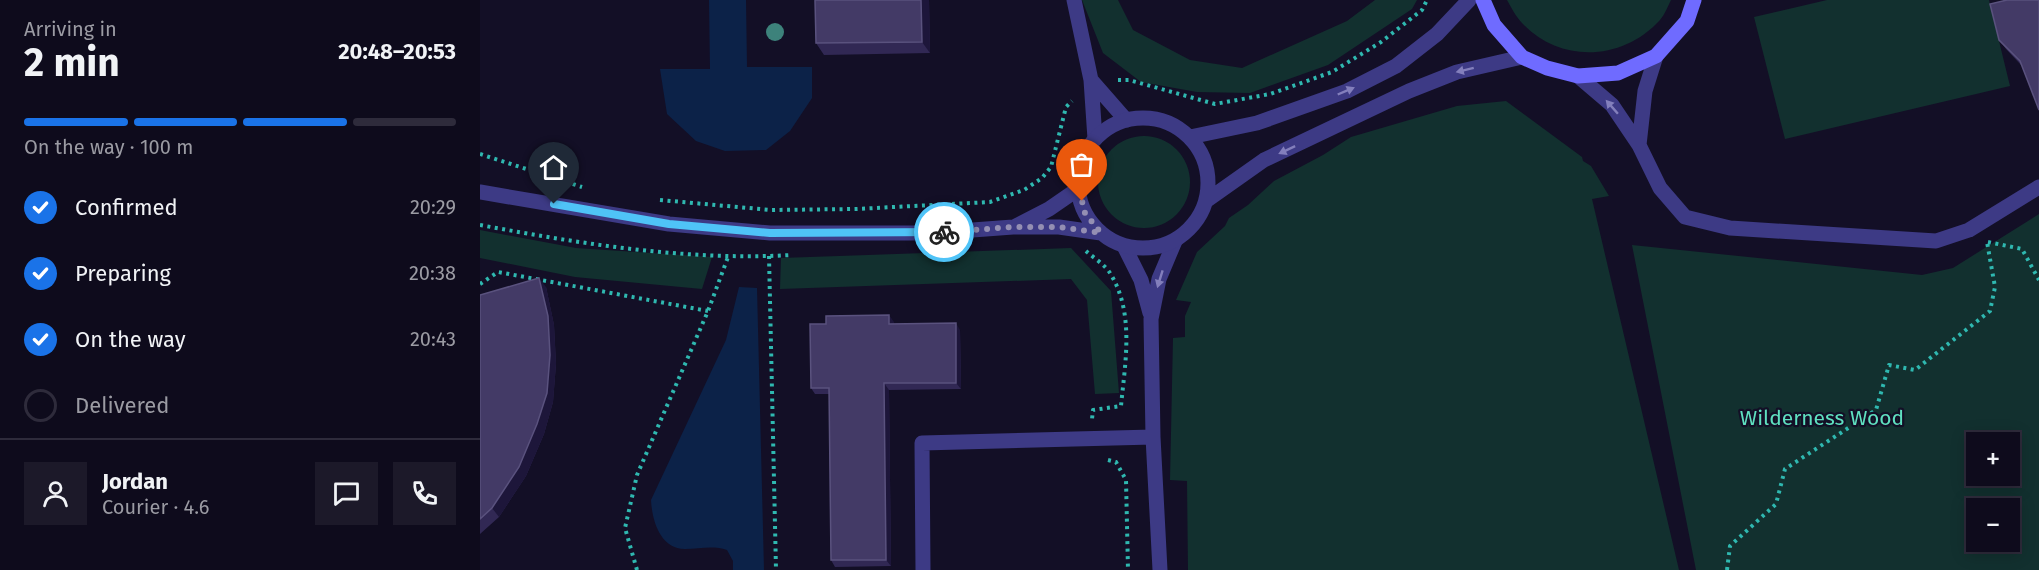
<!DOCTYPE html>
<meta charset="utf-8">
<style>
:root{--surface:#0e0b1c;--page:#1c1929;--text:#f1f3f6;--muted:#9b9ba3;--line:#2e2b3b;--accent:#1a73e8}
body{margin:0;font-family:"Fira Sans",sans-serif;background:var(--page);color:var(--text);height:100vh;display:flex;flex-direction:column;font-size:22px;white-space:nowrap}
*{box-sizing:border-box;margin:0}
p{font-size:20px;color:var(--muted)}
.icon{flex:none;width:33px;height:33px;fill:none;stroke:currentColor;stroke-width:2;stroke-linecap:round;stroke-linejoin:round}
.map{position:relative;flex:1;overflow:hidden}
.side{display:flex;flex-direction:column;background:var(--surface);width:480px}
.side>*{flex:none}
.tools{position:absolute;left:1486px;top:432px;display:grid;gap:12px}
.tools a{display:grid;place-items:center;width:54px;height:54px;border-radius:0px;background:var(--surface);box-shadow:0 3px 15px #0003,0 0 0 2px var(--line);font-size:30px}
.pin{position:absolute;display:grid;place-items:center;width:51px;height:51px;color:#fff;margin:-62px -26px;border-radius:50% 50% 50% 0;rotate:-45deg;box-shadow:0 0 6px #0007}
.pin .icon{rotate:45deg}
.courier{position:absolute;display:grid;place-items:center;width:60px;height:60px;margin:-30px;border:4px solid #4fc3f7;border-radius:50%;background:#fff;color:#222;box-shadow:0 2px 8px #0007}
.summary em{font-style:normal;font-weight:700}
.summary div{display:flex;flex-direction:column-reverse}
.summary{display:flex;align-items:center;justify-content:space-between;height:102px;padding:0 24px}
h1{font-size:39px;font-weight:700;line-height:45px}
.bar{display:grid;grid-template-columns:repeat(4,1fr);gap:9px 6px;align-content:center;height:72px;padding:0 24px}
.bar i{height:8px;border-radius:4px;background:var(--line)}
.bar .on{background:var(--accent)}
.bar p{grid-column:span 4}
.line{display:flex;align-items:center;gap:15px;padding:0 24px;border-top:2px solid var(--line)}
.line div{flex:1}
.round{display:grid;place-items:center;flex:none;width:63px;height:63px;border-radius:0px;background:var(--page)}
ol{padding:0 24px;list-style:none}
li{display:flex;align-items:center;gap:18px;height:66px}
li p{margin-inline-start:auto}
li .icon{padding:6px;border-radius:50%;background:var(--accent);color:#fff;stroke-width:4}
li:last-child{color:var(--muted)}
li i{width:33px;height:33px;border:3px solid var(--line);border-radius:50%}
main{display:flex;flex:1;min-height:0}
.map>svg:first-child{display:block}
.green{fill:#12302f;fill-rule:evenodd}
.water{fill:#0c2248}
.lines{fill:none;stroke-linecap:round;stroke-linejoin:round}
.path{stroke:#2fb8b0;stroke-width:4;stroke-dasharray:3 4.5;stroke-linecap:butt}
.lane{stroke:#3d3a85;stroke-width:15}
.street{stroke:#3d3a85;stroke-width:15}
.secondary{stroke:#6f6bff;stroke-width:15}
.tree{fill:#3d827b}
.wall{fill:#312854}
.shaded-wall{fill:#1d163a}
.building{fill:#433a66;stroke:#5a527e;stroke-width:1.5}
.oneway{fill:#837fbc}
.done{stroke:#948fb3;stroke-width:6;stroke-dasharray:0 10.8}
.route{stroke:#4fc3f7;stroke-width:8}
.labels{text-anchor:middle;stroke-width:4.5;stroke-linejoin:round;paint-order:stroke}
.park-label{font-size:21px;fill:#5fe0c0;stroke:#130f26}
</style>
<main>
<section class="side">
<div class="summary"><div><h1>2 min</h1><p>Arriving in</p></div><em>20:48–20:53</em></div>
<div class="bar"><i class="on"></i><i class="on"></i><i class="on"></i><i></i><p>On the way · 100 m</p></div>
<ol>
<li><svg class="icon" aria-label="check" viewBox="0 0 24 24"><path d="M5 12l5 5 9-10"/></svg>Confirmed<p>20:29</p></li>
<li><svg class="icon" aria-label="check" viewBox="0 0 24 24"><path d="M5 12l5 5 9-10"/></svg>Preparing<p>20:38</p></li>
<li><svg class="icon" aria-label="check" viewBox="0 0 24 24"><path d="M5 12l5 5 9-10"/></svg>On the way<p>20:43</p></li>
<li><i></i>Delivered</li>
</ol>
<div class="line" style="height:108px"><a class="round"><svg class="icon" aria-label="person" viewBox="0 0 24 24"><circle cx="12" cy="8" r="4"/><path d="M4 21q1-7 8-7t8 7"/></svg></a><div><b>Jordan</b><p>Courier · 4.6</p></div><a class="round"><svg class="icon" aria-label="chat" viewBox="0 0 24 24"><path d="M4 5h16v11H9l-5 4z"/></svg></a><a class="round"><svg class="icon" aria-label="phone" viewBox="0 0 24 24"><path d="M5 4h4l2 5-3 2q2 4 5 5l2-3 5 2v4C11 20 4 13 5 4z"/></svg></a></div>
</section>
<div class="map">
<svg width="1559" height="570" viewBox="0 0 1559 570">
<rect width="100%" height="100%" fill="#130f26"/>
<path class="green" d="M602,0H638L653,30L710,60L762,68L867,21L895,0H937L932,9L848,65L770,93L717,92L661,82L623,53Z
M1027,0H1191C1188,6 1185,14 1180,20C1143,61 1080,64 1042,23C1036,17 1031,7 1027,0Z
M1347,0H1509L1530,86L1305,139L1274,17Z
M1026,101L1102,157L1103,161L1111,166L1129,196L1112,199L1199,570H708L707,481L690,480L693,338L705,337V316L711,302L696,300L717,252L745,226L749,218L768,205L794,181L843,155L871,137L977,106Z
M618 182a46 46 0 1 1 92 0a46 46 0 1 1-92 0Z
M1559,214V570H1216L1152,245L1442,275L1473,268ZM1497,442H1530V476H1497ZM1497,508H1530V542H1497Z
M0,230L96,248L232,257L222,289L95,277L0,258Z
M591,248L631,291L639,393L615,394L607,300L591,279L300,289L301,258Z"/>
<path class="water" d="M229,0H266L267,67H332V98L310,131L286,150L245,151L216,141L187,114L180,69H230Z
M259,287L277,288L284,570H253V561L247,550C233,545 219,549 205,549C180,549 172,520 171,500L246,340Z"/>
<g class="lines">
<path class="path" d="M638,80H649L735,104L790,94L852,72L901,42L942,10L947,0
M0,154L102,187
M180,200L291,210L376,209L510,202L544,190L562,178L571,167L586,107L592,101
M0,225C103,244 207,261 312,255
M1508,242L1542,249L1559,280
M606,251C614,258 625,265 630,273C655,313 645,363 641,406L613,410L612,419
M289,256L296,570
M0,284L18,272L228,311
M628,460L636,462L646,480L648,570
M157,570L145,528L157,475L228,311L248,257
M1247,570L1250,546L1296,504L1305,469L1396,410L1409,365L1435,370L1510,311L1515,287L1507,242"/>
<path class="lane" d="M594,0L611,80L615,139
M1098,76L1132,105L1159,145L1180,188L1205,217L1250,228L1456,241L1489,230L1559,187
M611,80L646,120
M1159,145L1165,91L1176,56
M644,246L661,280L670,313
M443,570L442,443L673,437
M680,570L673,437L671,319L679,279L695,241"/>
<path class="street" d="M598 183a65 65 0 1 1 130 0a65 65 0 1 1-130 0Z
M710,137L777,123L867,91L916,66L957,34L989,0
M0,192L189,224L290,233H452L533,227H579L621,233
M726,201L784,160L929,91L977,72L1042,57
M536,226L569,209L598,189"/>
<path class="secondary" d="M1003,0L1014,25L1042,57L1067,68L1098,76L1138,73L1176,56L1207,21L1214,0"/>
</g>
<circle class="tree" cx="295" cy="32" r="9"/>
<path class="wall" d="M449,0L450,53L344,55L336,43Z
M1527,0L1542,66L1526,49L1519,40Z
M66,287L74,325L76,364L73,402L64,434L46,476L19,517L0,534V295Z
M414,322V324L480,330L481,389L409,390L411,566L355,567L351,560L349,394H335L331,388L346,324Z"/>
<path class="shaded-wall" d="M441,0H449L450,53L442,42Z
M59,278L66,287L74,325L76,364L73,402L64,434L46,476L19,517L12,508Z
M409,315L414,322V331L409,324Z
M476,323L480,330L481,389L476,383Z
M404,383L409,390L411,566L406,560Z"/>
<path class="building" d="M335,0H441L442,42L336,43Z
M1527,0H1559V110L1540,61L1519,40L1510,4Z
M59,278L68,316L70,355L67,393L57,424L39,467L12,508L0,519V295Z
M409,315V324L476,323V383H404L406,560H351L349,388H331L330,324H346V316Z"/>
<defs><path id="oneway-solid" d="M-6-.8H1V-3.2L6.5 0L1 3.2V.8H-6Z" transform="scale(1.5)"/></defs>
<g class="oneway">
<use href="#oneway-solid" transform="translate(985 70) rotate(166)"/>
<use href="#oneway-solid" transform="translate(866 91) rotate(-23)"/>
<use href="#oneway-solid" transform="translate(1132 107) rotate(-131)"/>
<use href="#oneway-solid" transform="translate(807 150) rotate(155)"/>
<use href="#oneway-solid" transform="translate(680 279) rotate(107)"/>
</g>
<g class="lines">
<path class="done" d="M464,232L533,227H579L621,233L605,213L602,201"/>
<path class="route" d="M74,204L189,224L290,233L464,232"/>
</g>
<g class="labels">
<g class="park-label">
<text x="1342" y="425">Wilderness Wood</text>
</g>
</g>
</svg>
<div class="tools">
<a>+</a>
<a>−</a>
</div>
<div class="pin" style="left:602px;top:201px;background:#ea580c"><svg class="icon" aria-label="bag" viewBox="0 0 24 24"><path d="M5 8h14l-1 12H6zM9 8a3 3 0 0 1 6 0"/></svg></div>
<div class="pin" style="left:74px;top:204px;background:#1f2937"><svg class="icon" aria-label="home" viewBox="0 0 24 24"><path d="M3 11l9-7 9 7M6 9v11h12V9"/></svg></div>
<div class="courier" style="left:464px;top:232px"><svg class="icon" aria-label="bike" viewBox="0 0 24 24"><circle cx="6" cy="16" r="4"/><circle cx="18" cy="16" r="4"/><path d="M6 16l4-8h5l3 8M10 8l3 8H6M13 5h3"/></svg></div>
</div>
</main>
